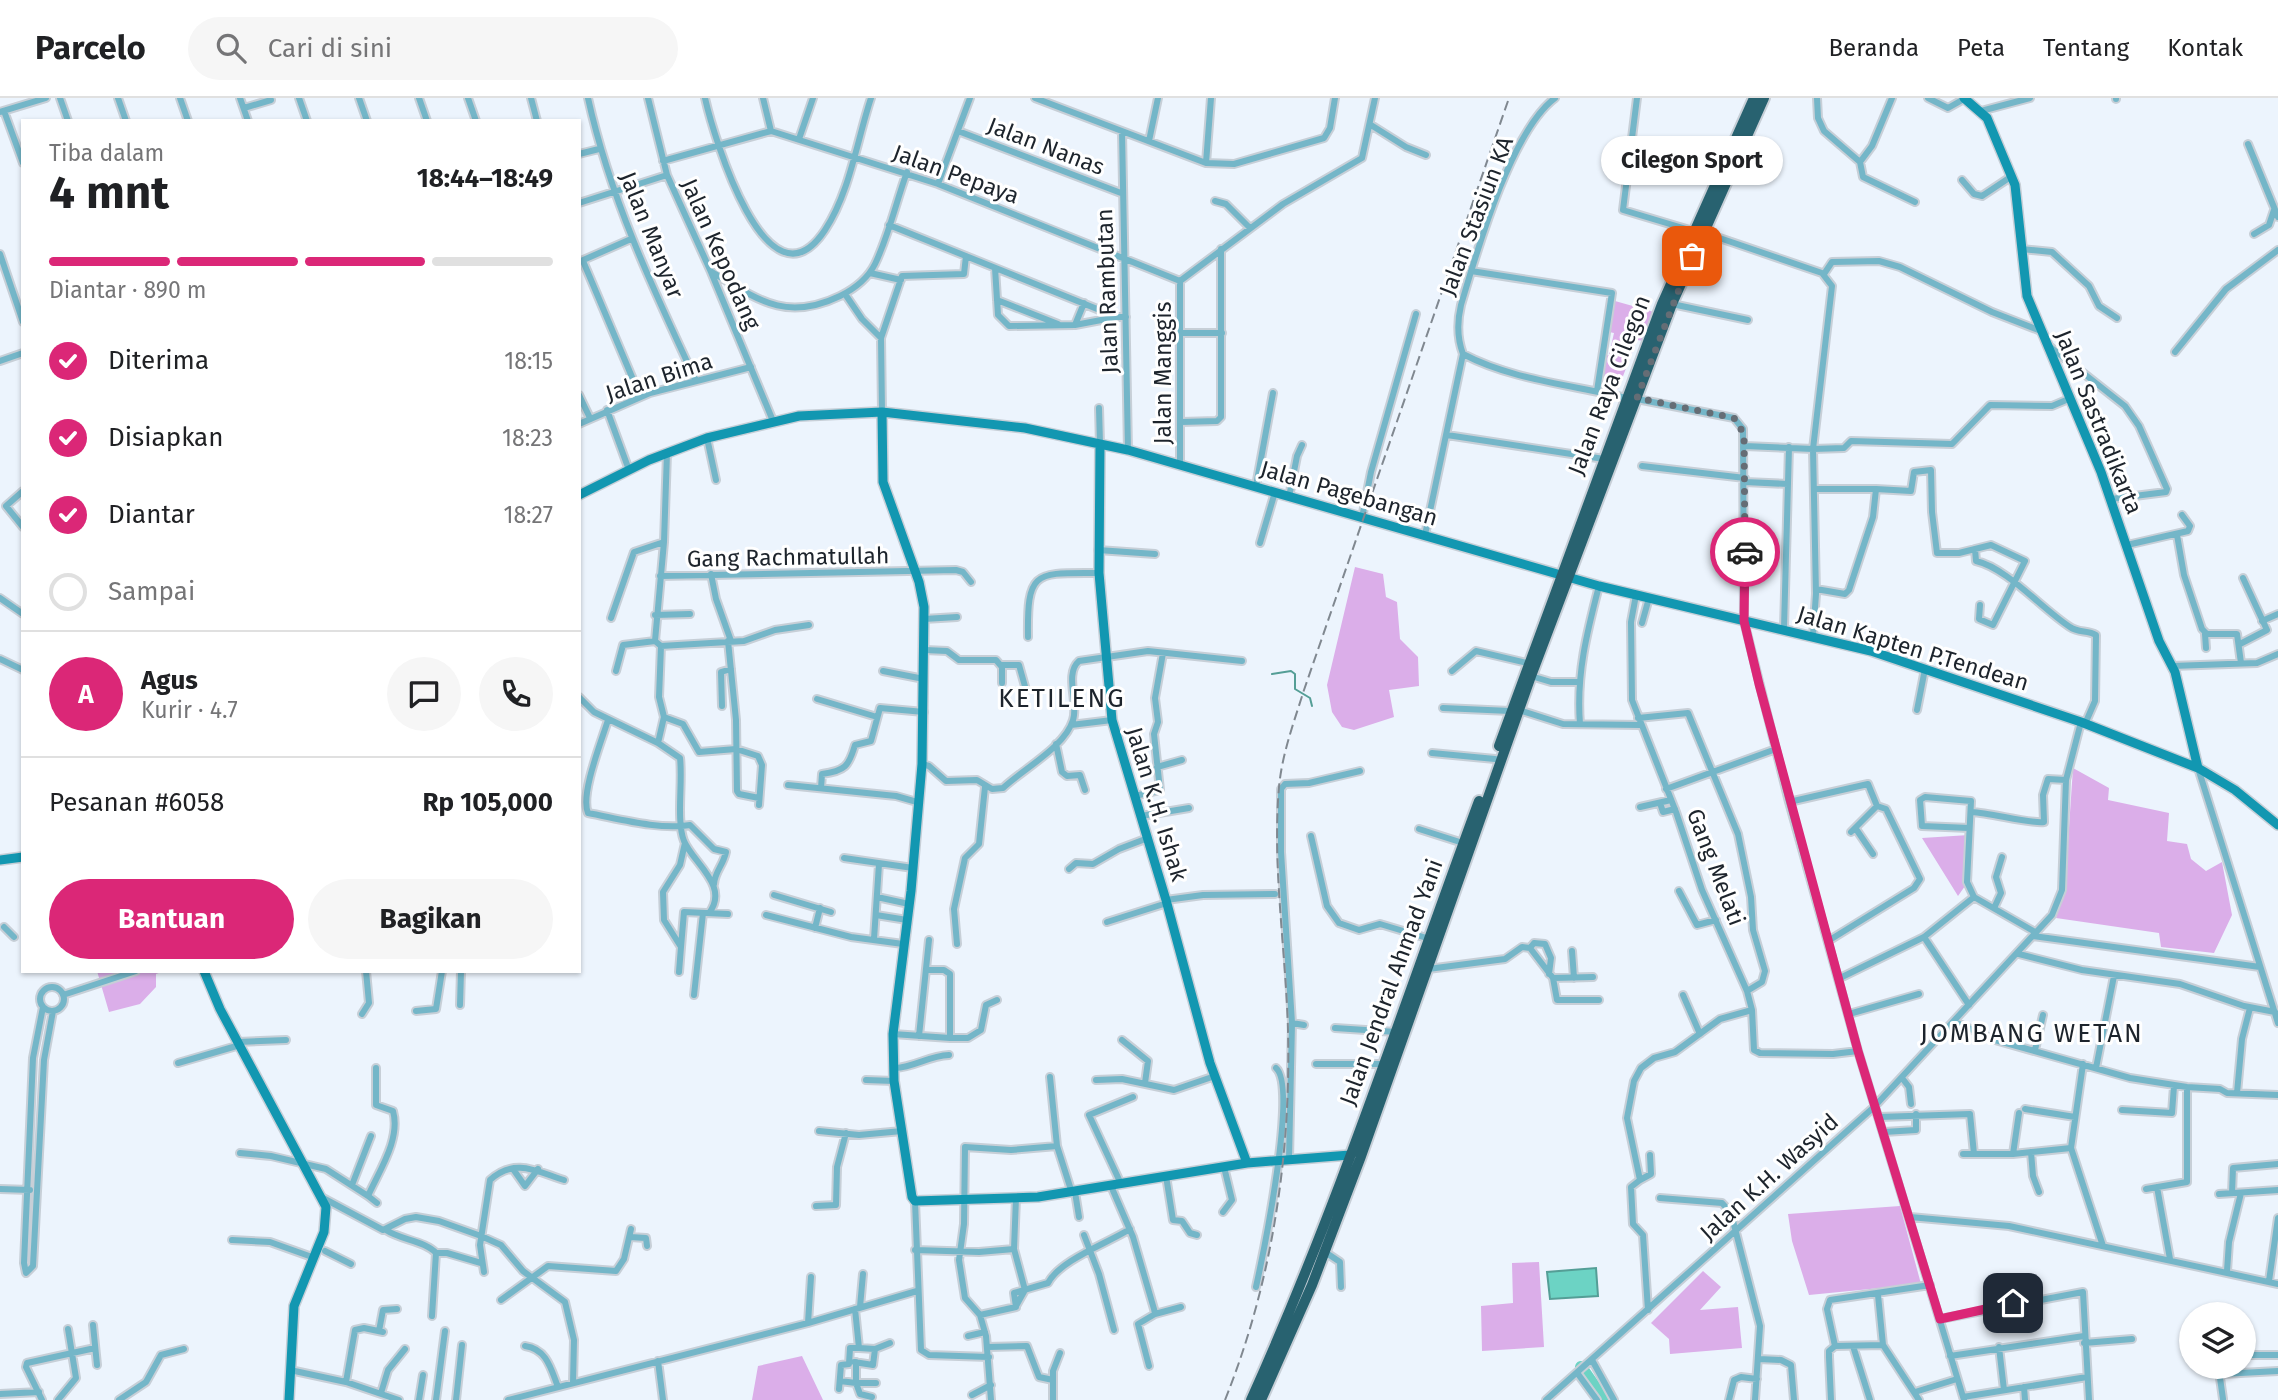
<!DOCTYPE html>
<html lang="id">
<meta charset="utf-8">
<style>
:root{--surface:#fff;--page:#f6f6f6;--text:#202124;--muted:#757577;--line:#e0e0e0;--accent:#db2777}
body{margin:0;font-family:"Fira Sans",sans-serif;background:var(--page);color:var(--text);height:100vh;display:flex;flex-direction:column;font-size:26px;white-space:nowrap}
*{box-sizing:border-box;margin:0}
p{font-size:23px;color:var(--muted)}
.icon{flex:none;width:38px;height:38px;fill:none;stroke:currentColor;stroke-width:2;stroke-linecap:round;stroke-linejoin:round}
.map{position:relative;flex:1;overflow:hidden}
.panel{position:absolute;left:21px;top:21px;width:560px;height:854px;display:flex;flex-direction:column;background:var(--surface);border-radius:0px;box-shadow:0 2px 5px #0004}
.panel>*{flex:none}
.fabs{position:absolute;left:2179px;top:1204px;display:grid;gap:14px}
.fabs a{display:grid;place-items:center;width:77px;height:77px;border-radius:50%;background:var(--surface);box-shadow:0 2px 5px #0004;font-size:35px}
.pin{position:absolute;display:grid;place-items:center;width:60px;height:60px;color:#fff;margin:-30px;border-radius:14px;box-shadow:0 4px 10px #0006}
.courier{position:absolute;display:grid;place-items:center;width:70px;height:70px;margin:-35px;border:5px solid #db2777;border-radius:50%;background:#fff;color:#222;box-shadow:0 2px 9px #0007}
.bubble{position:absolute;height:49px;border-radius:24px;background:var(--surface);box-shadow:0 2px 5px #0004;font-size:23px;font-weight:700;line-height:49px;text-align:center}
.summary em{font-style:normal;font-weight:700}
.summary div{display:flex;flex-direction:column-reverse}
.summary{display:flex;align-items:center;justify-content:space-between;height:119px;padding:0 28px}
h1{font-size:46px;font-weight:700;line-height:52px}
.bar{display:grid;grid-template-columns:repeat(4,1fr);gap:10px 7px;align-content:center;height:84px;padding:0 28px}
.bar i{height:9px;border-radius:5px;background:var(--line)}
.bar .current{background:var(--accent)}
.bar p{grid-column:span 4}
.line{display:flex;align-items:center;gap:18px;padding:0 28px;border-top:2px solid var(--line)}
.line div{flex:1}
.round{display:grid;place-items:center;flex:none;width:74px;height:74px;border-radius:37px;background:var(--page)}
ol{padding:0 28px;list-style:none}
li{display:flex;align-items:center;gap:21px;height:77px}
li p{margin-inline-start:auto}
li .icon{padding:7px;border-radius:50%;background:var(--accent);color:#fff;stroke-width:4}
li:last-child{color:var(--muted)}
li i{width:38px;height:38px;border:4px solid var(--line);border-radius:50%}
.action{display:flex;gap:14px;margin-top:auto;padding:14px 28px}
.action a{flex:1;height:80px;border-radius:42px;background:var(--accent);color:#fff;font-size:28px;font-weight:700;line-height:80px;text-align:center}
.action a+a{background:var(--page);color:var(--text)}
header{display:flex;align-items:center;gap:42px;box-sizing:border-box;height:98px;padding:0 35px;background:var(--surface);border-bottom:2px solid var(--line)}
header strong{font-size:33px}
nav{display:flex;gap:38px;margin-inline-start:auto;font-size:24px}
.search{width:490px;height:63px;background:var(--page);display:flex;align-items:center;gap:18px;box-sizing:border-box;padding:0 24px;border-radius:38px;color:var(--muted);font-size:26px}
.map>svg:first-child{display:block}
.green{fill:#dbaee9}
.water{fill:#6cd3c4;stroke:#549e96;stroke-width:2}
.lines{fill:none;stroke-linecap:round;stroke-linejoin:round}
.stream{stroke:#549e96;stroke-width:2}
.river{stroke:#6cd3c4;stroke-width:12}
.street-casing{stroke:#c7cfd7;stroke-width:10}
.secondary-casing{stroke:#c7cfd7;stroke-width:12}
.highway-casing{stroke:#c7cfd7;stroke-width:14}
.street{stroke:#74b6c8;stroke-width:6}
.secondary{stroke:#1297b1;stroke-width:9}
.highway{stroke:#286270;stroke-width:10}
.rail{stroke:#808890;stroke-width:2;stroke-dasharray:10 5;stroke-linecap:butt}
.done{stroke:#656d75;stroke-width:7;stroke-dasharray:0 12.6}
.route{stroke:#db2777;stroke-width:9}
.labels{text-anchor:middle;stroke-width:6;stroke-linejoin:round;paint-order:stroke}
.street-label{font-size:23px;fill:#1d242c;stroke:#fff}
.quarter-label{font-size:26px;letter-spacing:2px;fill:#1d242c;stroke:#fff}
</style>
<header>
<strong>Parcelo</strong>
<div class="search"><svg class="icon" aria-label="search" viewBox="0 0 24 24"><circle cx="10" cy="10" r="6"/><path d="M15 15l6 6"/></svg>Cari di sini</div>
<nav><a>Beranda</a><a>Peta</a><a>Tentang</a><a>Kontak</a></nav>
</header>
<div class="map">
<svg width="2278" height="1302" viewBox="0 0 2278 1302">
<rect width="100%" height="100%" fill="#ecf4fd"/>
<path class="green" d="M1615,203L1654,214L1644,243L1637,242L1618,291L1600,286L1604,258L1609,257L1614,235L1609,234Z
M1355,469L1383,476L1386,499L1397,504L1400,541L1418,559L1419,588L1389,592L1394,619L1354,632L1342,629L1332,614L1327,587Z
M2073,670L2109,690L2108,702L2169,715L2167,743L2187,746L2191,761L2206,773L2222,764L2232,817L2214,855L2161,849L2159,835L2056,820L2065,789Z
M1969,737L1970,781L1958,798L1922,740Z
M97,873H164L156,876V889L140,906L109,914Z
M1900,1108L1921,1186L1809,1197L1792,1143L1788,1116Z
M1539,1164L1544,1249L1482,1253L1481,1208L1513,1205L1512,1165Z
M1703,1173L1721,1189L1700,1212L1738,1209L1742,1250L1670,1256L1669,1241L1651,1225Z
M802,1258L823,1302H752L758,1268Z"/>
<path class="water" d="M1596,1170L1598,1198L1550,1201L1547,1174Z"/>
<g class="lines">
<path class="stream" d="M1272,576L1291,573L1295,576V591L1310,600L1312,608"/>
<path class="river" d="M1581,1269L1604,1302"/>
<defs>
<path id="street" d="M60,0L68,23
M118,0L126,23
M180,0L188,23
M240,0L248,23
M299,0L307,23
M359,0L367,23
M419,0L427,23
M468,0L476,23
M531,0L537,23
M588,0C610,100 653,191 696,283
M648,0L667,77L711,174L773,323
M705,0C713,36 767,220 825,132C850,94 857,42 871,0
M763,0L771,33
M1035,0L1206,65L1234,66L1324,40L1330,30L1335,0
M1555,0C1511,33 1477,153 1461,207C1457,224 1457,240 1463,256C1512,282 1573,287 1626,300
M1637,0L1623,112L1693,133
M1817,0L1818,20L1824,33L1860,64L1863,79L1915,104
M1928,0L1948,10L1964,1
M2116,0V1
M244,10L271,2
M4,13L23,65
M1981,13L2030,0
M0,14L46,0
M1371,27L1406,49L1426,57
M771,33L938,86L1180,183
M958,33L1121,95
M1122,34L1128,352
M799,41L813,0
M1149,43L1158,0
M2248,46L2278,119
M579,56L599,51
M663,63L771,33
M1860,64L1872,48L1892,0
M1206,65L1211,0
M1962,82L1974,96L1982,98L2012,78
M938,86L970,0
M1215,103L1226,106L1250,130
M579,105L667,77
M889,127L1117,219H1126
M1702,134L1822,175L1832,188L1813,351L1745,348
M2254,136L2269,127L2274,112
M2021,151L2052,154L2089,188L2099,208L2117,220
M0,156L23,224
M581,163L631,141
M583,163L640,298
M995,170L998,217L1009,228L1075,227L1117,219
M1471,173L1612,195L1597,293
M712,174C758,202 786,224 840,198C854,191 868,180 875,166C889,137 896,104 907,74
M870,175L901,182
M1824,176L1832,164L1879,163L1900,169L1992,214L2041,233
M1180,183L1283,106L1362,60L1375,0
M1180,183V367
M845,196L862,221L881,240
M997,202L1058,226
M1672,206L1748,222
M1075,227L1084,205
M1180,235H1222
M2049,248L2125,308L2139,328L2167,391L2166,394L2111,401
M2175,254L2226,191L2278,152
M0,263L23,255
M579,297L590,320
M1637,301L1734,320L1743,331L1744,523L1789,704L1858,953L1964,1302
M1099,310L1100,346
M607,312L629,372
M882,314L881,240L902,178L964,176L966,158
M1181,324L1217,323L1221,319V151
M579,326L650,295L751,269
M1447,337L1604,361
M707,340L716,382
M667,355L664,444L655,543L661,548L659,599L664,619L683,626L699,654L736,651L758,658L762,667L759,707
M1642,368L1745,380
M1745,384L1788,386
M1256,388L1273,295
M1814,391H1876L1873,419L1849,492L1845,496L1816,491
M1876,391L1911,393L1914,374L1931,372L1932,414L1937,455H1959L1991,447L2025,463L1993,527L1979,521L1980,507
M23,393L6,408L23,429
M1289,399L1297,358L1302,347
M1362,420L1371,374L1416,216
M1425,437L1463,256
M2177,437L2184,477L2202,531L2207,536H2237L2241,565
M1260,445L1275,394
M2127,447L2188,433L2190,428L2182,417
M1975,451L1976,463C2007,470 2042,511 2070,529C2078,535 2088,532 2096,537L2095,603L2085,626
M1098,452L1155,456
M711,476L716,501L731,543
M660,478L956,472L963,474L971,484
M1636,497L1631,524L1632,602L1676,714L1702,792L1747,893L1752,912L1754,952L1760,955L1833,956L1858,953
M0,500L23,516
M655,517L690,516
M611,520L634,454L664,444
M924,521L957,519
M2262,523L2278,516
M1642,525L1649,500
M1784,530L1789,349
M2205,536L2206,550
M1813,537L1816,496L1813,351L1844,350L1851,343L1952,346L1990,307L2052,308L2071,300
M1028,539C1027,471 1035,475 1099,475
M728,543L736,622L737,693L739,696L759,700
M2240,546L2267,532L2243,480
M661,548L744,543L775,532L809,527
M925,552L947,553L959,562H996L1002,569V585
M0,561L23,572
M1001,567H1019L1026,592
M2172,568L2257,565L2278,556
M616,573L623,547L655,543
M883,573L924,581
M1452,573L1476,553L1527,565
M1531,578L1551,584H1578
M579,599L594,614L658,645
M817,601L877,619
M722,608L721,574L731,571
M1443,610L1510,613
M1519,612L1563,626L1641,627
M1917,612L1925,571
M664,619L658,645L680,660C683,683 676,722 684,743C693,765 730,788 709,815
M1638,620L1688,615L1738,736L1751,799L1753,832L1765,873L1762,884L1747,893
M608,622C602,642 580,696 588,715C620,721 659,732 690,727L714,751L726,754C723,768 715,773 714,786
M1580,626C1576,577 1587,534 1599,488
M1071,627L1112,622
M1056,646L1062,674L1067,678L1080,677L1085,692
M1432,655L1495,661
M922,666L929,668L946,683L977,682L992,691L1003,690C1023,671 1065,649 1073,622C1079,605 1064,576 1079,563L1148,553L1242,563
M1157,669L1182,662
M2198,670L2278,925
M788,687L896,698L917,704
M821,690L822,676C845,673 849,668 855,647L871,643L880,610L924,614
M1666,691L1776,651
M1135,698L1160,692L1154,636L1158,624L1155,600L1163,555
M1789,704L1868,686L1877,708L1886,711L1920,781L1914,790L1828,843
M1660,705L1663,714L1675,711
M1640,709L1671,702
M1972,714C1991,715 2031,726 2044,724L2043,697L2048,681L2066,682
M1141,718L1189,710
M1969,730L1922,728L1920,702L1925,699L1971,703L1967,784L1974,799L2035,834
M1419,731L1463,745
M1856,731L1873,756
M1851,734L1877,708
M1311,738L1327,808L1339,825L1359,832L1380,826L1430,841
M844,760L913,770
M1069,771L1076,765L1093,766L1119,751L1148,740
M1679,793L1697,827L1716,822
M774,797L831,814
M877,799L909,806
M1166,802L1203,797L1275,796
M1995,808L2001,795L1996,779L2002,759
M766,817L851,839L903,846
M876,817L907,822
M1107,824L1167,805
M4,829L14,839
M815,830L820,810
M2033,838L2260,869
M1924,839L1969,907
M874,841L879,766
M957,846L954,811L965,760L979,746L985,689
M681,849L684,814L728,816
M1530,850L1534,845L1545,846L1551,860L1549,876
M1572,853L1574,880
M2019,856L2082,872L2180,886L2244,908L2275,914
M1428,871L1505,861L1522,849L1530,850L1553,880L1593,879
M679,874L681,849L664,822L663,794L680,767L685,745
M1553,880L1557,902H1599
M1840,880L1924,839L1974,799
M40 901a12 12 0 1 1 24 0a12 12 0 1 1-24 0Z
M63,897L136,873
M694,897L703,815
M1683,897L1700,936
M460,907L461,873
M43,909L33,960L24,1165L26,1175L33,1168L44,962L53,913
M416,913L436,911L442,873
M362,916L369,905L366,873
M1849,916L1919,896
M1955,924L1995,942L2130,980L2187,989L2220,991L2227,995L2278,997
M1292,925L1304,927
M1335,930L1396,934
M893,936L950,940V876L944,872H926
M919,938L929,842
M950,940H968L981,932L986,907L997,902
M1122,942L1148,963L1145,985
M238,944L286,942
M2035,952L2043,917
M178,965L240,947
M1316,966H1385
M2083,966L2071,1050L2103,1148
M895,970C915,969 928,958 949,957
M2096,970L2114,878
M1050,979L1057,1048
M1902,980L1909,989L1911,1006
M866,982L894,983
M1096,982L1122,981L1174,992L1215,978
M2237,995L2242,941L2250,910
M2025,1011L2075,1019
M2122,1012L2172,1015L2174,988
M1879,1019L1970,1016L1974,1056
M819,1033L859,1037L902,1033
M1884,1034L1916,1032V1016
M2031,1054L2033,1078L2039,1094
M240,1055L271,1058L326,1071L368,1098C379,1073 401,1041 393,1013L376,1007V970
M1963,1056H2013L2071,1050
M2013,1056L2019,1015
M1289,1061L1292,925L1281,754V691L1285,686L1309,685L1360,673
M513,1071L525,1088L538,1071
M1166,1078L1173,1122L1182,1123L1190,1135L1197,1137
M1640,1082L1651,1076L1650,1057
M1121,1086L1089,1017L1133,999
M352,1087L371,1038
M1111,1088L1133,1139L1154,1211L1155,1216L1138,1226L1149,1268
M2157,1089L2170,1161
M0,1091L30,1092
M2146,1091L2187,1084V989
M1075,1094L1079,1119
M1072,1095L1057,1048L1011,1052L965,1049L964,1126L959,1162L965,1200L980,1217L1016,1209L1014,1195L1048,1185C1060,1162 1108,1145 1130,1131
M2232,1095L2233,1070L2278,1066
M2219,1096L2278,1092
M368,1098L377,1105
M323,1100L383,1132L405,1121L416,1119L439,1123L481,1138L501,1147L523,1173L565,1204L574,1242L573,1285
M1660,1100L1722,1105L1731,1115L1760,1228L1755,1302
M915,1103L921,1252L929,1257L989,1259
M816,1108L836,1107L837,1069L846,1035
M1223,1114L1232,1102L1224,1069
M1910,1119L2009,1128L2278,1186
M386,1132C401,1142 425,1143 436,1155L432,1218
M1084,1137L1099,1176L1114,1232
M630,1139L646,1140L647,1148
M232,1142L270,1144L312,1159
M1014,1151L1016,1100
M915,1152L979,1154L1014,1151L1025,1192L1016,1208
M325,1153L351,1166
M1325,1154L1340,1164L1341,1189
M436,1155H447L481,1165
M2227,1173L2229,1144L2241,1095
M484,1174L480,1147L490,1082C515,1059 538,1074 564,1082
M2269,1183L2278,1120
M1256,1189C1263,1157 1298,989 1276,970
M1878,1197L1883,1247L1919,1302
M501,1202L548,1168L616,1173L624,1161L631,1131
M860,1209L863,1176
M1648,1212L1643,1137L1633,1126L1631,1089L1640,1082L1627,1020L1634,983L1641,970L1654,960L1675,954L1720,921L1752,912
M1155,1216L1181,1209
M980,1217L986,1238L991,1302
M1940,1221L2083,1194L2089,1302
M808,1225L811,1179
M93,1227L97,1267
M379,1233L383,1212L397,1211
M968,1238L985,1234
M2084,1245L2132,1241
M1883,1247L1835,1248L1827,1211L1830,1202L1930,1187
M525,1248C547,1251 551,1271 558,1289
M1853,1248L1870,1302
M988,1249L1027,1248L1039,1279L1053,1282
M1999,1249L2004,1292
M859,1250L875,1251L890,1245
M2245,1257H2278
M1950,1258L2084,1238
M1759,1261L1781,1262L1791,1267L1794,1302
M1592,1262L1614,1302
M658,1263L663,1302
M854,1264L873,1267L875,1251
M856,1264V1285H876
M290,1272L346,1284L399,1302
M1578,1276L1597,1302
M840,1283L856,1285L860,1296L872,1299
M346,1284L355,1232L364,1230L383,1234
M2024,1289L2025,1302
M839,1291L841,1267L849,1266L850,1250H859L855,1211
M1915,1294L1957,1281
M381,1295L388,1272L405,1251
M0,1296L39,1294
M972,1297L991,1287
M1963,1299L2087,1279
M2223,1301L2220,1280L2222,1276L2278,1273
M42,1302L26,1269L27,1265L95,1250
M58,1302L76,1280L68,1231
M119,1302L146,1284L161,1257L184,1251
M419,1302L423,1277
M436,1302L445,1233
M456,1302L462,1247
M508,1302L808,1225L917,1193
M1053,1302V1273L1060,1255
M1546,1302L1874,1009L2052,817L2062,792L2066,682L2081,624
M1729,1302L1734,1282L1741,1279L1757,1281
M1831,1302L1829,1259V1253L1835,1248"/>
<path id="secondary" d="M1964,0L1987,20L2015,87L2027,198L2101,374L2159,543L2175,574L2198,670
M882,314L883,384L919,484L924,509L922,666L911,793L893,936L894,983L912,1099L915,1103L1038,1099L1247,1065L1350,1057
M1100,346L1099,475L1112,622L1166,802L1210,965L1247,1065
M579,397L649,362L707,340L799,318L882,314L1025,330L1128,352L1599,488L1871,553L2081,624L2198,670L2235,692L2278,727
M0,762L23,759
M204,873L220,911L326,1109L324,1134L294,1208L289,1302"/>
<path id="highway" d="M1499,648L1662,206L1754,0
M1251,1302C1339,1107 1405,903 1479,703
M1261,1302L1312,1187L1360,1061L1531,578L1672,206L1764,0"/>
</defs>
<use href="#street" class="street-casing"/>
<use href="#secondary" class="secondary-casing"/>
<use href="#highway" class="highway-casing"/>
<use href="#street" class="street"/>
<use href="#secondary" class="secondary"/>
<use href="#highway" class="highway"/>
<path class="rail" d="M1225,1302C1272,1185 1291,1058 1288,933C1286,852 1272,770 1279,689C1282,656 1294,624 1304,592L1509,0"/>
</g>
<g class="lines">
<path class="done" d="M1692,158L1637,300L1734,320L1744,336L1745,454"/>
<path class="route" d="M1745,454L1744,523L1759,586L1858,953L1940,1221L2013,1205"/>
</g>
<g class="labels">
<g class="street-label">
<text transform="translate(1046 48) rotate(21)" y="8">Jalan Nanas</text>
<text transform="translate(956 76) rotate(20)" y="8">Jalan Pepaya</text>
<text transform="translate(1476 118) rotate(-69)" y="8">Jalan Stasiun KA</text>
<text transform="translate(652 137) rotate(68)" y="8">Jalan Manyar</text>
<text transform="translate(721 156) rotate(66)" y="8">Jalan Kepodang</text>
<text transform="translate(1107 193) rotate(-92)" y="8">Jalan Rambutan</text>
<text transform="translate(1163 275) rotate(-90)" y="8">Jalan Manggis</text>
<text transform="translate(659 279) rotate(-18)" y="8">Jalan Bima</text>
<text transform="translate(1609 287) rotate(-69)" y="8">Jalan Raya Cilegon</text>
<text transform="translate(2099 324) rotate(68)" y="8">Jalan Sastradikarta</text>
<text transform="translate(1349 395) rotate(16)" y="8">Jalan Pagebangan</text>
<text transform="translate(788 459) rotate(-1)" y="8">Gang Rachmatullah</text>
<text transform="translate(1913 550) rotate(17)" y="8">Jalan Kapten P.Tendean</text>
<text transform="translate(1157 706) rotate(73)" y="8">Jalan K.H. Ishak</text>
<text transform="translate(1716 769) rotate(69)" y="8">Gang Melati</text>
<text transform="translate(1391 884) rotate(-70)" y="8">Jalan Jendral Ahmad Yani</text>
<text transform="translate(1769 1079) rotate(-42)" y="8">Jalan K.H. Wasyid</text>
</g>
<g class="quarter-label">
<text x="1062" y="609">KETILENG</text>
<text x="2032" y="944">JOMBANG WETAN</text>
</g>
</g>
</svg>
<div class="fabs">
<a><svg class="icon" aria-label="layers" viewBox="0 0 24 24"><path d="M12 4l9 5-9 5-9-5zM3 14l9 5 9-5"/></svg></a>
</div>
<div class="pin" style="left:1692px;top:158px;background:#ea580c"><svg class="icon" aria-label="bag" viewBox="0 0 24 24"><path d="M5 8h14l-1 12H6zM9 8a3 3 0 0 1 6 0"/></svg></div>
<div class="pin" style="left:2013px;top:1205px;background:#1f2937"><svg class="icon" aria-label="home" viewBox="0 0 24 24"><path d="M3 11l9-7 9 7M6 9v11h12V9"/></svg></div>
<div class="courier" style="left:1745px;top:454px"><svg class="icon" aria-label="car" viewBox="0 0 24 24"><path d="M5 17H2v-5l4-1 3-4h7l3 4 3 1v5h-3M9 17h6M6 11h13"/><circle cx="7" cy="17" r="2"/><circle cx="17" cy="17" r="2"/></svg></div>
<div class="bubble" style="left:1601px;top:38px;width:182px">Cilegon Sport</div>
<section class="panel">
<div class="summary"><div><h1>4 mnt</h1><p>Tiba dalam</p></div><em>18:44–18:49</em></div>
<div class="bar"><i class="current"></i><i class="current"></i><i class="current"></i><i></i><p>Diantar · 890 m</p></div>
<ol>
<li><svg class="icon" aria-label="check" viewBox="0 0 24 24"><path d="M5 12l5 5 9-10"/></svg>Diterima<p>18:15</p></li>
<li><svg class="icon" aria-label="check" viewBox="0 0 24 24"><path d="M5 12l5 5 9-10"/></svg>Disiapkan<p>18:23</p></li>
<li><svg class="icon" aria-label="check" viewBox="0 0 24 24"><path d="M5 12l5 5 9-10"/></svg>Diantar<p>18:27</p></li>
<li><i></i>Sampai</li>
</ol>
<div class="line" style="height:126px"><b class="round" style="background:var(--accent);color:#fff">A</b><div><b>Agus</b><p>Kurir · 4.7</p></div><a class="round"><svg class="icon" aria-label="chat" viewBox="0 0 24 24"><path d="M4 5h16v11H9l-5 4z"/></svg></a><a class="round"><svg class="icon" aria-label="phone" viewBox="0 0 24 24"><path d="M5 4h4l2 5-3 2q2 4 5 5l2-3 5 2v4C11 20 4 13 5 4z"/></svg></a></div>
<div class="line" style="height:91px"><div>Pesanan #6058</div><b>Rp 105,000</b></div>
<div class="action"><a>Bantuan</a><a>Bagikan</a></div>
</section>
</div>
